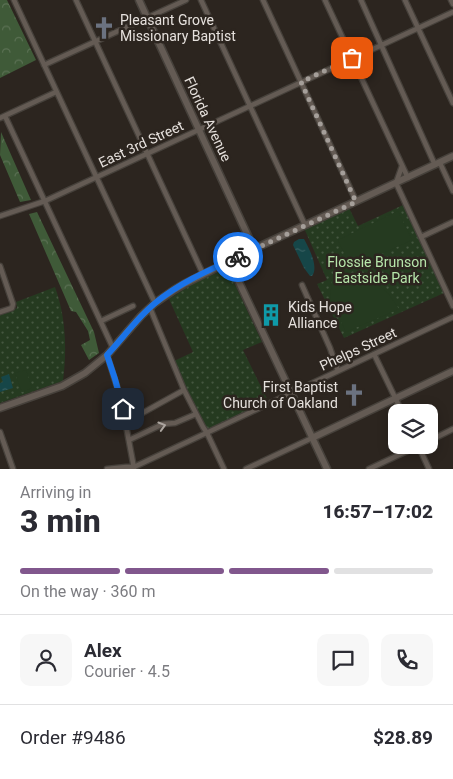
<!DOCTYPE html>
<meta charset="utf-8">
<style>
:root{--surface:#fff;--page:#f7f7f7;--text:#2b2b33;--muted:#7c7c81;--line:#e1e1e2;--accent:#81578d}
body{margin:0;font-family:Roboto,sans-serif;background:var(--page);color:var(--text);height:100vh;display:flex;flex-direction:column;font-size:19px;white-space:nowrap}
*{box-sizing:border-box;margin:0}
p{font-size:16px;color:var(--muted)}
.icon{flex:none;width:28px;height:28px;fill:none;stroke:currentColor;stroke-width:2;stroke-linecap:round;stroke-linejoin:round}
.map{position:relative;height:469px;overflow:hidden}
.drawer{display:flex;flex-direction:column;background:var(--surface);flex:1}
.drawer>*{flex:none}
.buttons{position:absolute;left:388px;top:404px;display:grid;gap:10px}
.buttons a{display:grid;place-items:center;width:50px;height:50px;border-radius:10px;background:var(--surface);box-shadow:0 2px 12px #0003;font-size:25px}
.pin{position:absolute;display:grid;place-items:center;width:42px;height:42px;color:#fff;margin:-21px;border-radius:10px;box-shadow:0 2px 8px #0006}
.courier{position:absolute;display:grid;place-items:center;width:50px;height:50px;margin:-25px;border:4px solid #1a73e8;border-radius:50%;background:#fff;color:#222;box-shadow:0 1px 6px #0007}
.head em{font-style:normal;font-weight:800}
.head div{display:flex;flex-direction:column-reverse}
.head{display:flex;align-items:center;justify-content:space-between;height:85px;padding:0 20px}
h1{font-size:32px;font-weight:800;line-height:38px}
.bar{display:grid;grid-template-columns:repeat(4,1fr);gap:8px 5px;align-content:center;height:60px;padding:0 20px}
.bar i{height:6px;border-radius:4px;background:var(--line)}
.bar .selected{background:var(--accent)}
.bar p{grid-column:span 4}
.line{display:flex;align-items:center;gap:12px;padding:0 20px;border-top:1px solid var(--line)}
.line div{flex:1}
.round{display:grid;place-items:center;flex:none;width:52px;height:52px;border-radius:10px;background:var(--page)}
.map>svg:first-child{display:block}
.forest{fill:url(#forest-crowns)}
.park{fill:url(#park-dots)}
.pitch{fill:#253a20}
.water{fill:url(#water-ripples)}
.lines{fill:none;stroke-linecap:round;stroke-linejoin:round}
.street-casing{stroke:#46413b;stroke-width:7}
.secondary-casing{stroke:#46413b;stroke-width:9}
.street{stroke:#645b54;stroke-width:4.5}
.secondary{stroke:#645b54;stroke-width:6}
.oneway{stroke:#aca59f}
.done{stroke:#a59f9a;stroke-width:5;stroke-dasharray:0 9}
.route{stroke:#1a73e8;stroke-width:6}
.labels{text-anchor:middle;stroke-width:5;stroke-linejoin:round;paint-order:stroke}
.poi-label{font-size:14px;fill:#e6e1dd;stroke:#2c251f;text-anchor:start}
.street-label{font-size:14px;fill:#e6e1dd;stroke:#2c251f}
.park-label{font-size:14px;fill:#b6e5aa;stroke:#2c251f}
</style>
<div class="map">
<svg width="453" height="469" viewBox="0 0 453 469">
<defs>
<pattern id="forest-crowns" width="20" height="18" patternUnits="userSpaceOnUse" patternTransform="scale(1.25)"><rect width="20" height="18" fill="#3f5a38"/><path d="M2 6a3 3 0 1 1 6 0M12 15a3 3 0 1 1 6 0" fill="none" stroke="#5b7154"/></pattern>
<pattern id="park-dots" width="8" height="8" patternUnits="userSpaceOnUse" patternTransform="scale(1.25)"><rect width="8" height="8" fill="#253a20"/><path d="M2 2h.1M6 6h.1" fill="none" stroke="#455640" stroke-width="1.8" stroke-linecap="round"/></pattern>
<pattern id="water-ripples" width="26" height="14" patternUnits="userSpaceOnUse" patternTransform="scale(1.25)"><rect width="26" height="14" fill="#164648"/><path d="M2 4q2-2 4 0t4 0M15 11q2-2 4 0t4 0" fill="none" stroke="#386062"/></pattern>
</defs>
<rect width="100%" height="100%" fill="#2c251f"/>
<path class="forest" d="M0,0H7L36,60L0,78Z
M1,132L31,200L20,202L0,155Z
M37,212L94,332L99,353L89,360L81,345L90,340L88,331L76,312L71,311L29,214Z"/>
<path class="park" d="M403,205L444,293L344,338L317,284L327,280L304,228L349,208L358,226Z
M223,270H227L229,272L262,342L243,350L268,401L207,431L186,390L174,361L193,352L169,299L194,283Z
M55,287C66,317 67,350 63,381L0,403V315L17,308L16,302Z"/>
<path class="pitch" d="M398,211L412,240L351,268L338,240Z
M351,275C377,280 385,287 399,309L346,332L330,299L332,279Z
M26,370L32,388L22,392L15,373Z"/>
<path class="water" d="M299,239H304C309,248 319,267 312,276H310L304,268L293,245L294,242Z
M9,374L13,388L0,392V383L3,382L1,377Z"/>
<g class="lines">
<defs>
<path id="street" d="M14,0L155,303
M76,0L203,274
M201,0L305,225
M263,0L356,201
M325,0L408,178
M361,0L435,165
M405,0L453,103
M451,0L453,4
M44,65L186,0
M5,116L113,348
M0,118L56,92
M440,163L453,191
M402,166L396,183L453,306
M0,216L45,201L453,12
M421,237L453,222
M0,266L13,304L12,308L0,312
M302,285L330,348L338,371
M150,308L184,390L203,427L207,433L224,469
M101,321L133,306
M374,354L402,412
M107,355L121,399L134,468
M125,419L137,416L184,390
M0,432L13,469
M129,440L163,424L175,423L196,414
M429,441L453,429
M418,445L429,469
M107,469L126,467H134L453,317
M246,469L312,438
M369,469L420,445"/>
<path id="secondary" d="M139,0L254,249
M229,261L327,469
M0,408L62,386L85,373L107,355L141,316L155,303L174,290L186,283L254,249L453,156
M312,438L453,371"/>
</defs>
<use href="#street" class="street-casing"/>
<use href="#secondary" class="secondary-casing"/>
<use href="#street" class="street"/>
<use href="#secondary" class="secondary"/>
</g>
<defs><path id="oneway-chevron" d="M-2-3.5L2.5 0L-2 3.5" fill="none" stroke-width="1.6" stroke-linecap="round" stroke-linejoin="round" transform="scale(1.25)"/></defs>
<use class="oneway" href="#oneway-chevron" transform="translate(162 426) rotate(-16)"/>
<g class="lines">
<path class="done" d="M238,257L356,202L301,82L352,58"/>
<path class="route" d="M123,409L115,379L107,355C123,338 136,319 154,304C179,283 209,270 238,257"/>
</g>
<defs>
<symbol id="church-bare" viewBox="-9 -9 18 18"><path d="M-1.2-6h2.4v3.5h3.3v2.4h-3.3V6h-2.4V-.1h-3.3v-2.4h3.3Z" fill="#6b7280" stroke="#2c251f" stroke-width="2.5" paint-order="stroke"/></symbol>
<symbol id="building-bare" viewBox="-9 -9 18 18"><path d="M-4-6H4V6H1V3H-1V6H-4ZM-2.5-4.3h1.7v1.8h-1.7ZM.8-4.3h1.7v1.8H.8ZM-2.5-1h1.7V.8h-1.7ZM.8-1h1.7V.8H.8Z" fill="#0f9aa8" stroke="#2c251f" stroke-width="2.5" paint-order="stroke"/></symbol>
</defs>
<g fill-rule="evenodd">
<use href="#church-bare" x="88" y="12" width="32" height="32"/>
<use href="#building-bare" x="255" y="299" width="32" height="32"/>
<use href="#church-bare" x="338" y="379" width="32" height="32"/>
</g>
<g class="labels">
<g class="poi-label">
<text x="120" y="25">Pleasant Grove<tspan x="120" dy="16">Missionary Baptist</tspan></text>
<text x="288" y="312">Kids Hope<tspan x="288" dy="16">Alliance</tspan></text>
<text x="338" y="392" text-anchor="end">First Baptist<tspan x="338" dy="16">Church of Oakland</tspan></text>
</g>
<g class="street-label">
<text transform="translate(208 119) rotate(65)" y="5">Florida Avenue</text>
<text transform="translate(141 144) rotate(-25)" y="5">East 3rd Street</text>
<text transform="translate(358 349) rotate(-25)" y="5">Phelps Street</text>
</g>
<g class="park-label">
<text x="377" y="267">Flossie Brunson<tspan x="377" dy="16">Eastside Park</tspan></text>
</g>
</g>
</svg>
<div class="buttons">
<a><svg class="icon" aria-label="layers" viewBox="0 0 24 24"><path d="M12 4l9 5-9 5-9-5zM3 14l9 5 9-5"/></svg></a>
</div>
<div class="pin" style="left:352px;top:58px;background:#ea580c"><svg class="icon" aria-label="bag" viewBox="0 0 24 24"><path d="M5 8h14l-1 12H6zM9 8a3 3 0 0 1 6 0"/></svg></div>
<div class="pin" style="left:123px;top:409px;background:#1f2937"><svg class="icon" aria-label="home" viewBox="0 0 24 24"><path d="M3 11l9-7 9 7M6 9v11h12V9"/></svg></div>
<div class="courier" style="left:238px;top:257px"><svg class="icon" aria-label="bike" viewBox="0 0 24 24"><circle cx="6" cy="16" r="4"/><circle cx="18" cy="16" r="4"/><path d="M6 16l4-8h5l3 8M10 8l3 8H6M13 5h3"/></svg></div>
</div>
<section class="drawer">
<div class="head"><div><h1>3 min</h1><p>Arriving in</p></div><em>16:57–17:02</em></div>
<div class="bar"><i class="selected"></i><i class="selected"></i><i class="selected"></i><i></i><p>On the way · 360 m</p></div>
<div class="line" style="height:90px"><a class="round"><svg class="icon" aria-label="person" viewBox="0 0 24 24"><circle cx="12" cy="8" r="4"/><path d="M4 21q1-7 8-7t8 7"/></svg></a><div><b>Alex</b><p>Courier · 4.5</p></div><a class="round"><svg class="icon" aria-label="chat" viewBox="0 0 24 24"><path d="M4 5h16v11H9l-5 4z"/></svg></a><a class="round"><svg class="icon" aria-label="phone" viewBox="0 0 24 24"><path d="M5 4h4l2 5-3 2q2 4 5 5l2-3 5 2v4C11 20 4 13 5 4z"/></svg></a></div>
<div class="line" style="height:65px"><div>Order #9486</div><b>$28.89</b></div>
</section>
